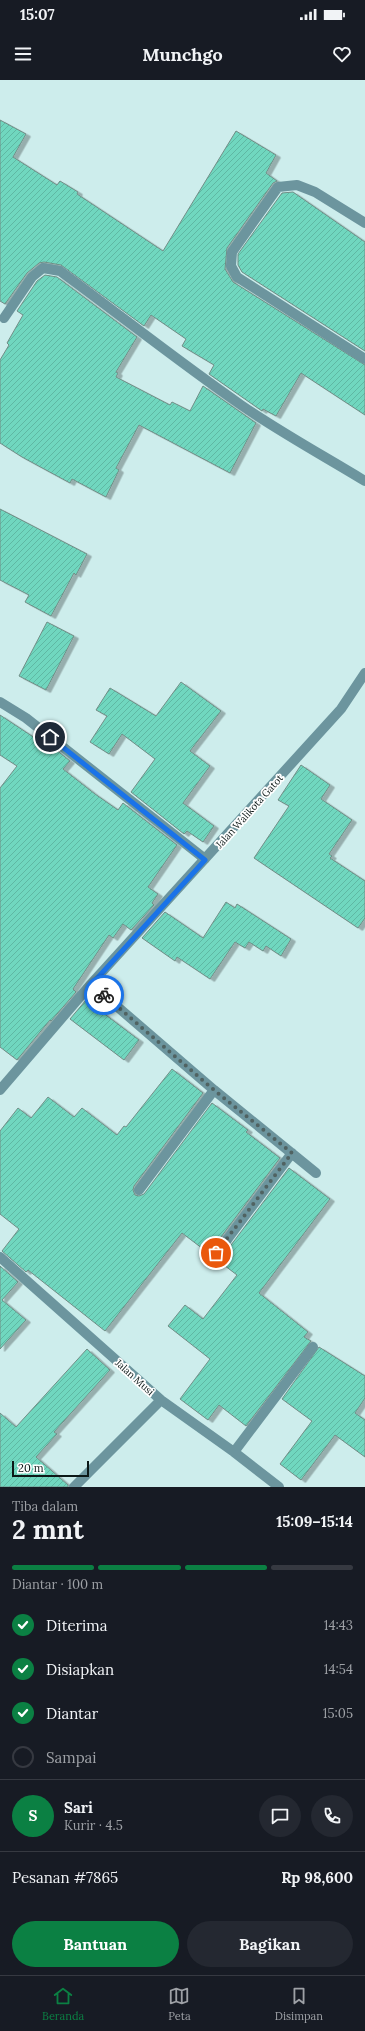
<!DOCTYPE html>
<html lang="id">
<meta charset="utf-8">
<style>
:root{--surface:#171b24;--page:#242831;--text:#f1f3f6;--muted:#9ea1a6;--line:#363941;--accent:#0b8043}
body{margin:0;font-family:Lora,serif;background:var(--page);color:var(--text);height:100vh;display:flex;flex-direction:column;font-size:15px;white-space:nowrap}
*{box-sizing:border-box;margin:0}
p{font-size:13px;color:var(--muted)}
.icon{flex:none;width:22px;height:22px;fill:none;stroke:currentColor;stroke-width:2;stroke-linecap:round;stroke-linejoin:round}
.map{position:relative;height:1407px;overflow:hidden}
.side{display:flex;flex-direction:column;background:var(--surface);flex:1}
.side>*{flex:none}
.scale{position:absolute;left:12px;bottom:10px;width:77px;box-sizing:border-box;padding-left:4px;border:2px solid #0c1817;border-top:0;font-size:11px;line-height:14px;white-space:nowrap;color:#0c1817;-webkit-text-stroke:3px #fff;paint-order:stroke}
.pin{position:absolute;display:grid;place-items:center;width:34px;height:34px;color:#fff;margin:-17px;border:2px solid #fff;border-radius:50%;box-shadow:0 1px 4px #0007}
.courier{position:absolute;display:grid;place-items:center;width:40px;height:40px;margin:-20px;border:3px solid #1a73e8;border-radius:50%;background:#fff;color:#222;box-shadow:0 1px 5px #0007}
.head em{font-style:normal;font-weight:700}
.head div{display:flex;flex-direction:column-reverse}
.head{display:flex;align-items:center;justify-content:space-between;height:68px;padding:0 12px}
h1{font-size:26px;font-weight:700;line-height:30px}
.bar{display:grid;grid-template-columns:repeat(4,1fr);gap:6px 4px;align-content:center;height:48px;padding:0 12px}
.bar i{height:5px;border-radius:3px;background:var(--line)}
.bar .on{background:var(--accent)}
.bar p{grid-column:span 4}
.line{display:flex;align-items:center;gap:10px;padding:0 12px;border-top:1px solid var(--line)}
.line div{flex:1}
.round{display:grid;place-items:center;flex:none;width:42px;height:42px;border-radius:21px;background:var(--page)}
ol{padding:0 12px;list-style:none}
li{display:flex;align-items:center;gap:12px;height:44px}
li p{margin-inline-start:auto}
li .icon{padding:4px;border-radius:50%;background:var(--accent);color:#fff;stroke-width:4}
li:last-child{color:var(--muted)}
li i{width:22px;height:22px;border:2px solid var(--line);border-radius:50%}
.action{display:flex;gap:8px;margin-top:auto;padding:8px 12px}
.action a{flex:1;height:46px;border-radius:24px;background:var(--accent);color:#fff;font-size:16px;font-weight:700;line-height:46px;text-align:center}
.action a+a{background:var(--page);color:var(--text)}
.status{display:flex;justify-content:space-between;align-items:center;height:28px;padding:0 20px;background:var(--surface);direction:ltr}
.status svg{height:11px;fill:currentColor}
header{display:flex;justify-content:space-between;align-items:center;height:52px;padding:0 12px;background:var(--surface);font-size:18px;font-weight:700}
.dock{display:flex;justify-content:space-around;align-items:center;height:56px;border-top:1px solid var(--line);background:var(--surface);font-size:11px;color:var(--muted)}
.dock a{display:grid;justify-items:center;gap:2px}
.dock .on{color:var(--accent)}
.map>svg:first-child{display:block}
.building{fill:url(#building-hatch);stroke:#718d86;filter:url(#shadow)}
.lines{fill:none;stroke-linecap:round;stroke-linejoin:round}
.street{stroke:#6c959e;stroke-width:10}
.done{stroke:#506362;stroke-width:4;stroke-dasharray:0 7.2}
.route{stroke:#1a73e8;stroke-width:5}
.labels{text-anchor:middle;stroke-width:3.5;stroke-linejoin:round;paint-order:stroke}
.street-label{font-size:10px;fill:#0c1817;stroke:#fff}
</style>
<div class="status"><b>15:07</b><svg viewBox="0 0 49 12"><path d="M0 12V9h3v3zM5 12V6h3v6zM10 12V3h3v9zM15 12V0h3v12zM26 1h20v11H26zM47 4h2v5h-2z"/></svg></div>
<header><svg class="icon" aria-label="menu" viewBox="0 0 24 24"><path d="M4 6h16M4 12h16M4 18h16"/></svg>Munchgo<svg class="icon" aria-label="heart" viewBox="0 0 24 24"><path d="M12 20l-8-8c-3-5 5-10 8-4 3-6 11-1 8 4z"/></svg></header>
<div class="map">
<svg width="365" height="1407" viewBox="0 0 365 1407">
<defs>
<pattern id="building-hatch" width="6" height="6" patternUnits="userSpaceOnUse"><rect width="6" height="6" fill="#6fd7bf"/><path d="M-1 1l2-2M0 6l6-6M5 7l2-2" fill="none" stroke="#5fb8a3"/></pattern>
<filter id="shadow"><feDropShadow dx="4.5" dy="2.5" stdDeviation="0" flood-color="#0004"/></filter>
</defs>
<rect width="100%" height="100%" fill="#cdedec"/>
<path class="building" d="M0,40L26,54L13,77L57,105L60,101L78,112L77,114L163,171L236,51L276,75L266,93L277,101L273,103L227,168L225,189L233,202L365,285V335L301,293L276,336L263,329L262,331L209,294L214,285L182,266L186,259L151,235L144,246L61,185L44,182L39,183L27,193L5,224L0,221Z
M293,112L365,162V271L242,192L238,185V174L282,113Z
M45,195L57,197L137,257L116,292L118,293L116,297L170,325L172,322L190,331L203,306L256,343L230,393L139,345L116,388L119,390L106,417L72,399L70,403L22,377L0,363V280L9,265L7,263L23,235L17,231L37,201Z
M0,429L87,474L76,495L74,493L51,536L25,522L29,515L0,500Z
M47,542L74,556L46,610L19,596Z
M181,602L221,631L190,671L210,686L183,723L214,746L203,762L187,751L184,754L131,712L155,679L122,654L109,674L90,662L107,636L96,630L110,608L156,636Z
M0,635L47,666L49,664L70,681L63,689L95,714L118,730L123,723L177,765L148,807L158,814L152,823L154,825L131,850L123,844L113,858L109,855L73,909L76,912L51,941L50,940L17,980L0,967V708L17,686L0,675Z
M301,685L330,705L321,719L352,740L329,774L332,776L330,778L365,801V838L358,848L254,778L289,726L278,720Z
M226,822L235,828L237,824L291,859L281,876L266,866L263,871L249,862L245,868L235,862L210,899L177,877L175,881L142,858L165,832L203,858Z
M86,920L139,960L124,980L70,939Z
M172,989L203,1013L134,1106L133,1110L135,1115L139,1116L144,1114L212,1023L248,1050L246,1052L280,1078L212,1169L211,1175L182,1153L105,1251L28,1190L26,1192L2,1171L19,1149L0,1134V1051L18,1028L31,1038L48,1017L74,1037L82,1028L117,1055L124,1046L126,1047Z
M289,1088L330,1119L259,1213L308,1252L304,1257L311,1261L246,1346L219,1325L208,1340L180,1319L210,1279L168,1246L185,1225L203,1239L237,1195L216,1179L222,1177Z
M0,1186L18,1202L2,1220L26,1240L0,1269Z
M319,1267L365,1296V1318L355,1333L365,1340V1377L335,1355L301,1400L280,1384L312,1341L282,1319Z
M87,1269L110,1290L54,1352L57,1354L36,1377L68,1405V1407H0V1333L16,1347Z"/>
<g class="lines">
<path class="street" d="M365,143L315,112L297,105L278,107L232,172L231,186L237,197L365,279
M4,238L32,197L43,188L60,191C120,235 179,282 241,325C280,352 324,376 365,401
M0,622L26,638L205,779
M91,904L214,1010L316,1093
M0,1010L91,904L341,629L365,593
M139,1110L214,1010
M217,1173L292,1073
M0,1177L161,1320L234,1372L279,1407
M234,1372L313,1267
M74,1407L161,1320"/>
</g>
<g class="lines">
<path class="done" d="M104,915L214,1010L292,1073L216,1173"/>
<path class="route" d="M50,657L205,780L92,904L104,915"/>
</g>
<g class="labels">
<g class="street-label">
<text transform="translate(249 731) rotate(-48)" y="4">Jalan Walikota Gatot</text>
<text transform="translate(135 1297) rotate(42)" y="4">Jalan Musi</text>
</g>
</g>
</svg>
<div class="scale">20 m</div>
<div class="pin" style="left:216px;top:1173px;background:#ea580c"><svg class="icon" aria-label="bag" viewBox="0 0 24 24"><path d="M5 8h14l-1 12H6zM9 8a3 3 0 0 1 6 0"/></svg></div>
<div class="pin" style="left:50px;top:657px;background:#1f2937"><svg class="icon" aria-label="home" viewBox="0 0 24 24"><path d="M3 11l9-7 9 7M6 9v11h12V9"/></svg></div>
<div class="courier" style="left:104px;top:915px"><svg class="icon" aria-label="bike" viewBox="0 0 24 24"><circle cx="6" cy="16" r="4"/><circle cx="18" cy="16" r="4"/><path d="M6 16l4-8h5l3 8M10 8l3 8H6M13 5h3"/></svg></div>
</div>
<section class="side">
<div class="head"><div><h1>2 mnt</h1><p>Tiba dalam</p></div><em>15:09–15:14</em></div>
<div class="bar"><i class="on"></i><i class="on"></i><i class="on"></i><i></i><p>Diantar · 100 m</p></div>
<ol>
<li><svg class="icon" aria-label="check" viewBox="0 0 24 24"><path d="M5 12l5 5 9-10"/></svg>Diterima<p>14:43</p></li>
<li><svg class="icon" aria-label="check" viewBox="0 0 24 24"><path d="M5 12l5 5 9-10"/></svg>Disiapkan<p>14:54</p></li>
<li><svg class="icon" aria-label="check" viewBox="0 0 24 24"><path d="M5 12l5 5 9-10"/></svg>Diantar<p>15:05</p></li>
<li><i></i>Sampai</li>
</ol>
<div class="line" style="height:72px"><b class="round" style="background:var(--accent);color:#fff">S</b><div><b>Sari</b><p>Kurir · 4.5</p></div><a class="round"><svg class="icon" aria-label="chat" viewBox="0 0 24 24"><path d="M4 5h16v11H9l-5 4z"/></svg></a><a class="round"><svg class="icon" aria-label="phone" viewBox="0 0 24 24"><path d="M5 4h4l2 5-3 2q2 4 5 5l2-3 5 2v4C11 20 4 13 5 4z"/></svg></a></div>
<div class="line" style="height:52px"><div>Pesanan #7865</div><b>Rp 98,600</b></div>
<div class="action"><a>Bantuan</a><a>Bagikan</a></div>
</section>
<nav class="dock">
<a class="on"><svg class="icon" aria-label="home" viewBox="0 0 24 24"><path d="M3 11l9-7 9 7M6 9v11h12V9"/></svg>Beranda</a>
<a><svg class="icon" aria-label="map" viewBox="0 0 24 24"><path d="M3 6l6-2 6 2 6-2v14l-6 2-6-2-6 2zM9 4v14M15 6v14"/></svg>Peta</a>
<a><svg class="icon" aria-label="saved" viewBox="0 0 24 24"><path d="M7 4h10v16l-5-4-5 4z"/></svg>Disimpan</a>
</nav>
